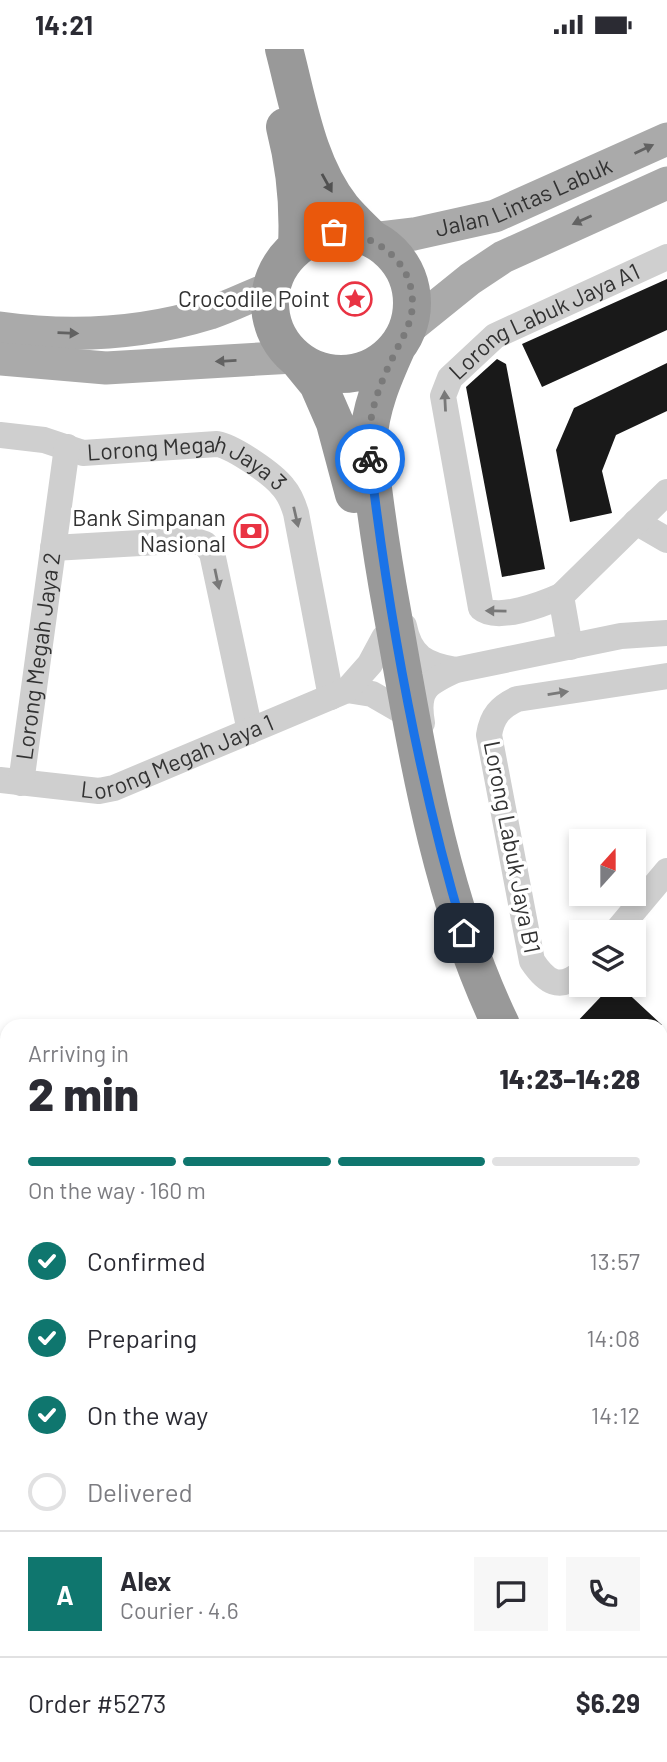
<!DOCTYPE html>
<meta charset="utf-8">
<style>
:root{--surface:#fff;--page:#f7f7f7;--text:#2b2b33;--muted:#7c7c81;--line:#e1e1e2;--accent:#0f766e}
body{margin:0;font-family:Barlow,sans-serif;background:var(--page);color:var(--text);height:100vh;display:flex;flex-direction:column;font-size:26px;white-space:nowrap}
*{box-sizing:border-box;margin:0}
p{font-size:23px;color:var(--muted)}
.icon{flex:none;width:38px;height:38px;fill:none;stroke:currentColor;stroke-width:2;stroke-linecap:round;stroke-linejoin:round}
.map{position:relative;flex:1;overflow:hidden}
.details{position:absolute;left:0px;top:970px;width:668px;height:744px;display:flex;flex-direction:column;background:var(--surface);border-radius:21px 21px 0 0;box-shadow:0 4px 10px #0003}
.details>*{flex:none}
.needle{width:46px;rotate:21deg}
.buttons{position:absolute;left:569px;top:780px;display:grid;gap:14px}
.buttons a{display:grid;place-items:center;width:77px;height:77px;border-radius:0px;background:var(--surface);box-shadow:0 4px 10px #0003;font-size:35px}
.pin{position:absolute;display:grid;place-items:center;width:60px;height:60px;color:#fff;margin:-30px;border-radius:14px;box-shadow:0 4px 10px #0006}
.courier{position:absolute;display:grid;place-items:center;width:70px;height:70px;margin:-35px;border:5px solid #1a73e8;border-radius:50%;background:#fff;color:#222;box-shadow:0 2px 9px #0007}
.overview em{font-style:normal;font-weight:800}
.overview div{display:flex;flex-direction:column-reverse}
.overview{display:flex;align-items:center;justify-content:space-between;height:119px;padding:0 28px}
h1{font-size:46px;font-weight:800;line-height:52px}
.bar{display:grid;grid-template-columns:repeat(4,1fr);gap:10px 7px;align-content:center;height:84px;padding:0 28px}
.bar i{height:9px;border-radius:5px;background:var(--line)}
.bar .selected{background:var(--accent)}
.bar p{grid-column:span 4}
.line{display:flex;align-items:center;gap:18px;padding:0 28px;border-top:2px solid var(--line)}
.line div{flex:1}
.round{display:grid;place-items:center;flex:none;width:74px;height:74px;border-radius:0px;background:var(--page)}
ol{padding:0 28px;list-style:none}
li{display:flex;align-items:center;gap:21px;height:77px}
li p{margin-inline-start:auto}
li .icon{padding:7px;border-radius:50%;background:var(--accent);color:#fff;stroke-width:4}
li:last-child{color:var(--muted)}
li i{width:38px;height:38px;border:4px solid var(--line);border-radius:50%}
.status{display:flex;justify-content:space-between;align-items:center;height:49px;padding:0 35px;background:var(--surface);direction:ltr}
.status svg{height:19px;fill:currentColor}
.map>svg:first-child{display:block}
.building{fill:#191919}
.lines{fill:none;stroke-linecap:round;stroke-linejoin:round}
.minor{stroke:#cfcfcf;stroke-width:26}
.major{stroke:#aaa;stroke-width:33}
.highway{stroke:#999;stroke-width:38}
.oneway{fill:#626262}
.oneway2{fill:#515151}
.oneway3{fill:#797979}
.done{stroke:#7a7a7a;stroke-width:7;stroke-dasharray:0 12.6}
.route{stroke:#1a73e8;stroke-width:9}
.labels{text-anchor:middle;stroke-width:7;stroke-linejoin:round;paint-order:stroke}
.street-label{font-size:23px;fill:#323232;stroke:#fff}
.poi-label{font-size:23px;fill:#323232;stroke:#fff;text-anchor:end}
</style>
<div class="status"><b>14:21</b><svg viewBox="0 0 49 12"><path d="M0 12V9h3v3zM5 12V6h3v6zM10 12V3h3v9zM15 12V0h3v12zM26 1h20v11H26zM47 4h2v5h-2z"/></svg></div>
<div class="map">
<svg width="667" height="1713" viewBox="0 0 667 1713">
<rect width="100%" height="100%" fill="#fff"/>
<path class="building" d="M667,230V281L542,338L522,295Z
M497,310L506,315L545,520L502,528L466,338Z
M667,314V362L616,386L602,422L612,464L570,473L556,401L574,359Z
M612,936H619L662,976H574Z"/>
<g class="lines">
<g class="minor">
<path id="s1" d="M0,386L44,391L83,404L217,395C234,398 273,425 283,438C290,446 293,454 296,464L331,648"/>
<path d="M636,473L667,491"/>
<path d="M53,499L193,491L205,495L212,504L250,682"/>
<path id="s2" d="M561,547C543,555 497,573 481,559L443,347L450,329L495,287L667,208"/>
<path d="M404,577C410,608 426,616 456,621"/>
<path d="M570,598L561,547L667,443"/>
<path d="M347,641L372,645L398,660"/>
<path d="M422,674C416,640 427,634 456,621L621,587L667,584"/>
<path id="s3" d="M0,731L99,742L114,739L347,641L370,615L384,589"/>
<path id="s4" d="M21,734L67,398"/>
<path d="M615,884L667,822"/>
<path d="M581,924C559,942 546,933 532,912L489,686C492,667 500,658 517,650L667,627"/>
<path d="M662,1272L667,1264"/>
<path d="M0,1404L7,1405"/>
</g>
<g class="major">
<path id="s5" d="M372,190L414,185L495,167L667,90"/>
<path d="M0,279C71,289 142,285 210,264C231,257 250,247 271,239"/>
<path d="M408,280L470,230L503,208L667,134"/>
<path d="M0,310L106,319L294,308"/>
</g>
<path class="highway" d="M284,0C298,53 307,115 342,159C351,170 362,180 372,190
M285,78C295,117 299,157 297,197
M270 254a71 71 0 1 1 142 0a71 71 0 1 1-142 0Z
M397,298C383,329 370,359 368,394C367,411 372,430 374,447C379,485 385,524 392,562C417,702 439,847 501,976
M300,313L318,335L335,374L354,445
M662,1221L667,1226"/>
</g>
<defs><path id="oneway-solid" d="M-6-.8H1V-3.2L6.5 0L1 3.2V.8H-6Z" transform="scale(1.75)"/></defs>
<g class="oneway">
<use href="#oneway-solid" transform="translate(644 100) rotate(-25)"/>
<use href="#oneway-solid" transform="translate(582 171) rotate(156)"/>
<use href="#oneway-solid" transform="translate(68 284) rotate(2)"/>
<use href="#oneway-solid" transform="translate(226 312) rotate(177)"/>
</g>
<use class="oneway2" href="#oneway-solid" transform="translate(327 134) rotate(61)"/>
<g class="oneway3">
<use href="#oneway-solid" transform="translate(445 352) rotate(-93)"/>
<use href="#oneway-solid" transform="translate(296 468) rotate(77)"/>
<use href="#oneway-solid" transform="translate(217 530) rotate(78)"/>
<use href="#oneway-solid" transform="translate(496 562) rotate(-179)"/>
<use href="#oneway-solid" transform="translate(558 644) rotate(-9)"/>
</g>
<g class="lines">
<path class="done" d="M334,183C376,184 417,214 412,261C410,278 401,291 394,306C378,338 365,373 370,410"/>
<path class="route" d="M370,410C389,570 418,730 464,884"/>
</g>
<defs>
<symbol id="sight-ring" viewBox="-11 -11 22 22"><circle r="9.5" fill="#fff" stroke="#e93343" stroke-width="1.5"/><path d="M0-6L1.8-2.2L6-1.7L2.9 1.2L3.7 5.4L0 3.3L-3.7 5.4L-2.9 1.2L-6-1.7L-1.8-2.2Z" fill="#e93343"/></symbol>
<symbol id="bank-ring" viewBox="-11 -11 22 22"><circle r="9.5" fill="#fff" stroke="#e93343" stroke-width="1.5"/><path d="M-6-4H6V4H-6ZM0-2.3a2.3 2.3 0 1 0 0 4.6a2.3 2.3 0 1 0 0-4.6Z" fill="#e93343"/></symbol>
</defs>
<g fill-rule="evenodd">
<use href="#sight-ring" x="336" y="231" width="38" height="38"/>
<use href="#bank-ring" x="232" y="463" width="38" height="38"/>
</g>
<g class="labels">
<g class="street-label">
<text dy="8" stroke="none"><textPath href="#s5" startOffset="158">Jalan Lintas Labuk</textPath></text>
<text dy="8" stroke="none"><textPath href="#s2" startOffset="430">Lorong Labuk Jaya A1</textPath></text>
<text dy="8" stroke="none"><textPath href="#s1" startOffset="194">Lorong Megah Jaya 3</textPath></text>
<text dy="8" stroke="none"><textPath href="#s4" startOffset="128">Lorong Megah Jaya 2</textPath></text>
<text dy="8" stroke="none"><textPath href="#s3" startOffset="184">Lorong Megah Jaya 1</textPath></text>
<text transform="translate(512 798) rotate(79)" y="8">Lorong Labuk Jaya B1</text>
</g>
<g class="poi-label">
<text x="330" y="258">Crocodile Point</text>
<text x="226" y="477">Bank Simpanan<tspan x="226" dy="26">Nasional</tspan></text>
</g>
</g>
</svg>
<div class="buttons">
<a><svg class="needle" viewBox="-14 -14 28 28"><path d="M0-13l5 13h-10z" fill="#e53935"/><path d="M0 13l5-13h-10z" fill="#7c7c81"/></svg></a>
<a><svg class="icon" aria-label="layers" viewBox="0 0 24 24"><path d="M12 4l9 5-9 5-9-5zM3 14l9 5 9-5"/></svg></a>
</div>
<div class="pin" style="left:334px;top:183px;background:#ea580c"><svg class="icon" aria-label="bag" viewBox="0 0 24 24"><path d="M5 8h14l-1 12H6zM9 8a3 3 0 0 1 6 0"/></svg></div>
<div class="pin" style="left:464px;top:884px;background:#1f2937"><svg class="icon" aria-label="home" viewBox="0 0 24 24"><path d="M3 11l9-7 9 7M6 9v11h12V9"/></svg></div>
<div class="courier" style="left:370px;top:410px"><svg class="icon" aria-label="bike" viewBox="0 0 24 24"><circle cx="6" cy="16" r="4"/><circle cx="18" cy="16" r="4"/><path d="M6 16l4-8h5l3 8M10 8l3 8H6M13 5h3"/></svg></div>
<section class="details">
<div class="overview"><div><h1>2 min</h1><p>Arriving in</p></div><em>14:23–14:28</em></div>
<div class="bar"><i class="selected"></i><i class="selected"></i><i class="selected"></i><i></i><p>On the way · 160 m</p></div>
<ol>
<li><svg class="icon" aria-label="check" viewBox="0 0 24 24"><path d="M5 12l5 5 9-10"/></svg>Confirmed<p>13:57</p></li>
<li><svg class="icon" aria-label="check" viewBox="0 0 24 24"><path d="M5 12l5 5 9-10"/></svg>Preparing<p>14:08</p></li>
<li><svg class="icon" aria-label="check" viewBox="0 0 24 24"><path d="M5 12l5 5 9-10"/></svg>On the way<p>14:12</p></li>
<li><i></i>Delivered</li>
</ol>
<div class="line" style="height:126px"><b class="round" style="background:var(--accent);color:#fff">A</b><div><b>Alex</b><p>Courier · 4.6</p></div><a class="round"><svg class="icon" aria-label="chat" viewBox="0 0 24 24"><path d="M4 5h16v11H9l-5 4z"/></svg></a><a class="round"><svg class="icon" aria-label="phone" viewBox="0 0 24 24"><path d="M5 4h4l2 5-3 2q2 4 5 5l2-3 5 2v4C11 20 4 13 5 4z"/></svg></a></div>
<div class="line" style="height:91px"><div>Order #5273</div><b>$6.29</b></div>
</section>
</div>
